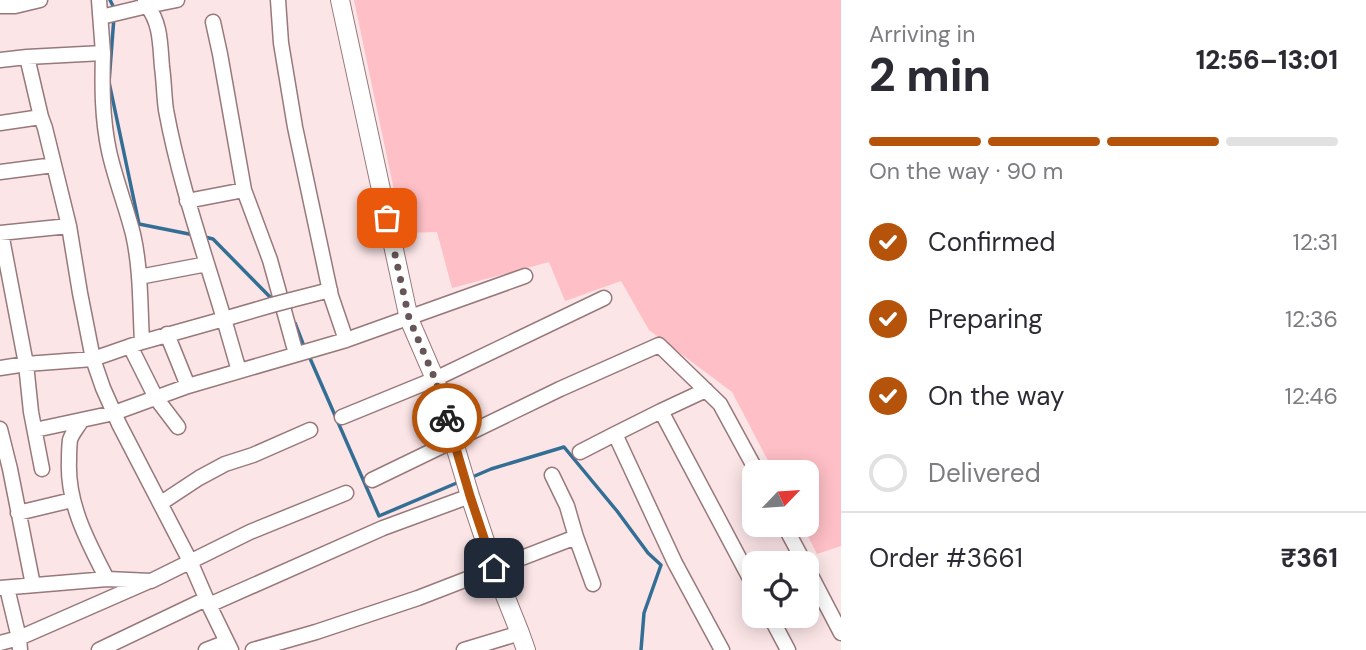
<!DOCTYPE html>
<meta charset="utf-8">
<style>
:root{--surface:#fff;--page:#f7f7f7;--text:#2b2b33;--muted:#7c7c81;--line:#e1e1e2;--accent:#b45309}
body{margin:0;font-family:"DM Sans",sans-serif;background:var(--page);color:var(--text);height:100vh;display:flex;flex-direction:column;font-size:26px;white-space:nowrap}
*{box-sizing:border-box;margin:0}
p{font-size:23px;color:var(--muted)}
.icon{flex:none;width:38px;height:38px;fill:none;stroke:currentColor;stroke-width:2;stroke-linecap:round;stroke-linejoin:round}
.map{position:relative;flex:1;overflow:hidden}
.side{display:flex;flex-direction:column;background:var(--surface);width:525px}
.side>*{flex:none}
.needle{width:46px;rotate:65deg}
.controls{position:absolute;left:742px;top:460px;display:grid;gap:14px}
.controls a{display:grid;place-items:center;width:77px;height:77px;border-radius:14px;background:var(--surface);box-shadow:0 4px 18px #0003;font-size:35px}
.pin{position:absolute;display:grid;place-items:center;width:60px;height:60px;color:#fff;margin:-30px;border-radius:14px;box-shadow:0 4px 10px #0006}
.courier{position:absolute;display:grid;place-items:center;width:70px;height:70px;margin:-35px;border:5px solid #b45309;border-radius:50%;background:#fff;color:#222;box-shadow:0 2px 9px #0007}
.headline em{font-style:normal;font-weight:800}
.headline div{display:flex;flex-direction:column-reverse}
.headline{display:flex;align-items:center;justify-content:space-between;height:119px;padding:0 28px}
h1{font-size:46px;font-weight:800;line-height:52px}
.bar{display:grid;grid-template-columns:repeat(4,1fr);gap:10px 7px;align-content:center;height:84px;padding:0 28px}
.bar i{height:9px;border-radius:5px;background:var(--line)}
.bar .active{background:var(--accent)}
.bar p{grid-column:span 4}
.line{display:flex;align-items:center;gap:18px;padding:0 28px;border-top:2px solid var(--line)}
.line div{flex:1}
ol{padding:0 28px;list-style:none}
li{display:flex;align-items:center;gap:21px;height:77px}
li p{margin-inline-start:auto}
li .icon{padding:7px;border-radius:50%;background:var(--accent);color:#fff;stroke-width:4}
li:last-child{color:var(--muted)}
li i{width:38px;height:38px;border:4px solid var(--line);border-radius:50%}
main{display:flex;flex:1;min-height:0}
.map>svg:first-child{display:block}
.green{fill:#febfc6}
.lines{fill:none;stroke-linecap:round;stroke-linejoin:round}
.stream{stroke:#336f95;stroke-width:3.5}
.minor-casing{stroke:#98787b;stroke-width:17}
.tertiary-casing{stroke:#98787b;stroke-width:20}
.minor{stroke:#fff;stroke-width:14}
.tertiary{stroke:#fff;stroke-width:18}
.minor-bridge-casing{stroke:#98787b;stroke-width:17;stroke-linecap:butt}
.minor-bridge{stroke:#fff;stroke-width:14}
.done{stroke:#665658;stroke-width:7;stroke-dasharray:0 12.6}
.route{stroke:#b45309;stroke-width:9}
</style>
<main>
<div class="map">
<svg width="841" height="650" viewBox="0 0 841 650">
<rect width="100%" height="100%" fill="#fbe5e7"/>
<path class="green" d="M354,0H841V546L817,554L802,525H807V472H774L732,392L649,330L621,281L565,301L549,262L452,288L437,232L403,233Z"/>
<g class="lines">
<path class="stream" d="M110,0L115,10
M114,17L109,82L139,224L194,235
M205,237L213,239L273,300
M295,323L305,349
M309,356L379,516L459,482
M470,478L491,469L564,447L617,511L648,553L661,565L644,613L641,650"/>
<defs>
<path id="minor" d="M99,0L103,53
M145,0L147,6L177,0
M278,0L281,43L295,127L331,296L346,340
M0,6H15L40,0
M213,22L220,54L244,190L270,260L296,354
M27,57L103,53C102,86 102,118 109,151C115,179 126,206 133,234C141,269 140,306 142,342
M0,60L27,57L41,117
M0,123L41,117L45,128L69,226L80,293L93,359L103,388L119,424L190,561L209,605L231,650
M0,172L54,165
M187,201L244,190
M0,233L69,226
M1,233L26,364L31,412L42,469
M139,277L207,264
M291,300L330,290
M167,334L188,386
M130,346L156,398L178,427
M0,368L26,364L93,359L142,342L224,319C203,249 179,181 166,110C164,96 164,81 162,67C160,45 161,23 147,6L101,17
M239,371L224,319L272,305
M661,411L706,390
M342,417L435,379L604,298
M81,421C78,427 72,433 70,440C69,447 69,454 69,461C67,504 88,542 107,579
M0,429L10,469L33,585
M35,430L114,413L188,386L346,340L525,276
M615,434L661,411L754,586
M580,452L615,434L675,563L722,650
M372,480L560,389L659,345L720,404L757,472
M161,503L199,478L225,464L253,455L310,430
M18,513L72,500
M784,525L805,564
M576,537L593,584
M807,568L841,633
M0,588L107,579L151,581L250,532L346,493
M7,588L19,638L20,650
M209,605L383,528L470,496
M770,616L788,650
M0,643L19,638L147,582
M99,650L206,599
M206,650L227,642
M253,650L316,632L418,598L576,537L567,506L552,475
M464,650L520,633"/>
<path id="tertiary" d="M340,0L409,319L435,379L470,496L494,568L520,633L526,650"/>
</defs>
<use href="#minor" class="minor-casing"/>
<use href="#tertiary" class="tertiary-casing"/>
<use href="#minor" class="minor"/>
<use href="#tertiary" class="tertiary"/>
<defs>
<path id="minor-bridge" d="M272,305L291,300"/>
</defs>
<use href="#minor-bridge" class="minor-bridge-casing"/>
<use href="#minor-bridge" class="minor-bridge"/>
</g>
<g class="lines">
<path class="done" d="M387,218L409,318L435,379L447,418"/>
<path class="route" d="M447,418L470,496L494,568"/>
</g>
</svg>
<div class="controls">
<a><svg class="needle" viewBox="-14 -14 28 28"><path d="M0-13l5 13h-10z" fill="#e53935"/><path d="M0 13l5-13h-10z" fill="#7c7c81"/></svg></a>
<a><svg class="icon" aria-label="locate" viewBox="0 0 24 24"><circle cx="12" cy="12" r="6"/><path d="M12 2v4M12 18v4M2 12h4M18 12h4"/></svg></a>
</div>
<div class="pin" style="left:387px;top:218px;background:#ea580c"><svg class="icon" aria-label="bag" viewBox="0 0 24 24"><path d="M5 8h14l-1 12H6zM9 8a3 3 0 0 1 6 0"/></svg></div>
<div class="pin" style="left:494px;top:568px;background:#1f2937"><svg class="icon" aria-label="home" viewBox="0 0 24 24"><path d="M3 11l9-7 9 7M6 9v11h12V9"/></svg></div>
<div class="courier" style="left:447px;top:418px"><svg class="icon" aria-label="bike" viewBox="0 0 24 24"><circle cx="6" cy="16" r="4"/><circle cx="18" cy="16" r="4"/><path d="M6 16l4-8h5l3 8M10 8l3 8H6M13 5h3"/></svg></div>
</div>
<section class="side">
<div class="headline"><div><h1>2 min</h1><p>Arriving in</p></div><em>12:56–13:01</em></div>
<div class="bar"><i class="active"></i><i class="active"></i><i class="active"></i><i></i><p>On the way · 90 m</p></div>
<ol>
<li><svg class="icon" aria-label="check" viewBox="0 0 24 24"><path d="M5 12l5 5 9-10"/></svg>Confirmed<p>12:31</p></li>
<li><svg class="icon" aria-label="check" viewBox="0 0 24 24"><path d="M5 12l5 5 9-10"/></svg>Preparing<p>12:36</p></li>
<li><svg class="icon" aria-label="check" viewBox="0 0 24 24"><path d="M5 12l5 5 9-10"/></svg>On the way<p>12:46</p></li>
<li><i></i>Delivered</li>
</ol>
<div class="line" style="height:91px"><div>Order #3661</div><b>₹361</b></div>
</section>
</main>
